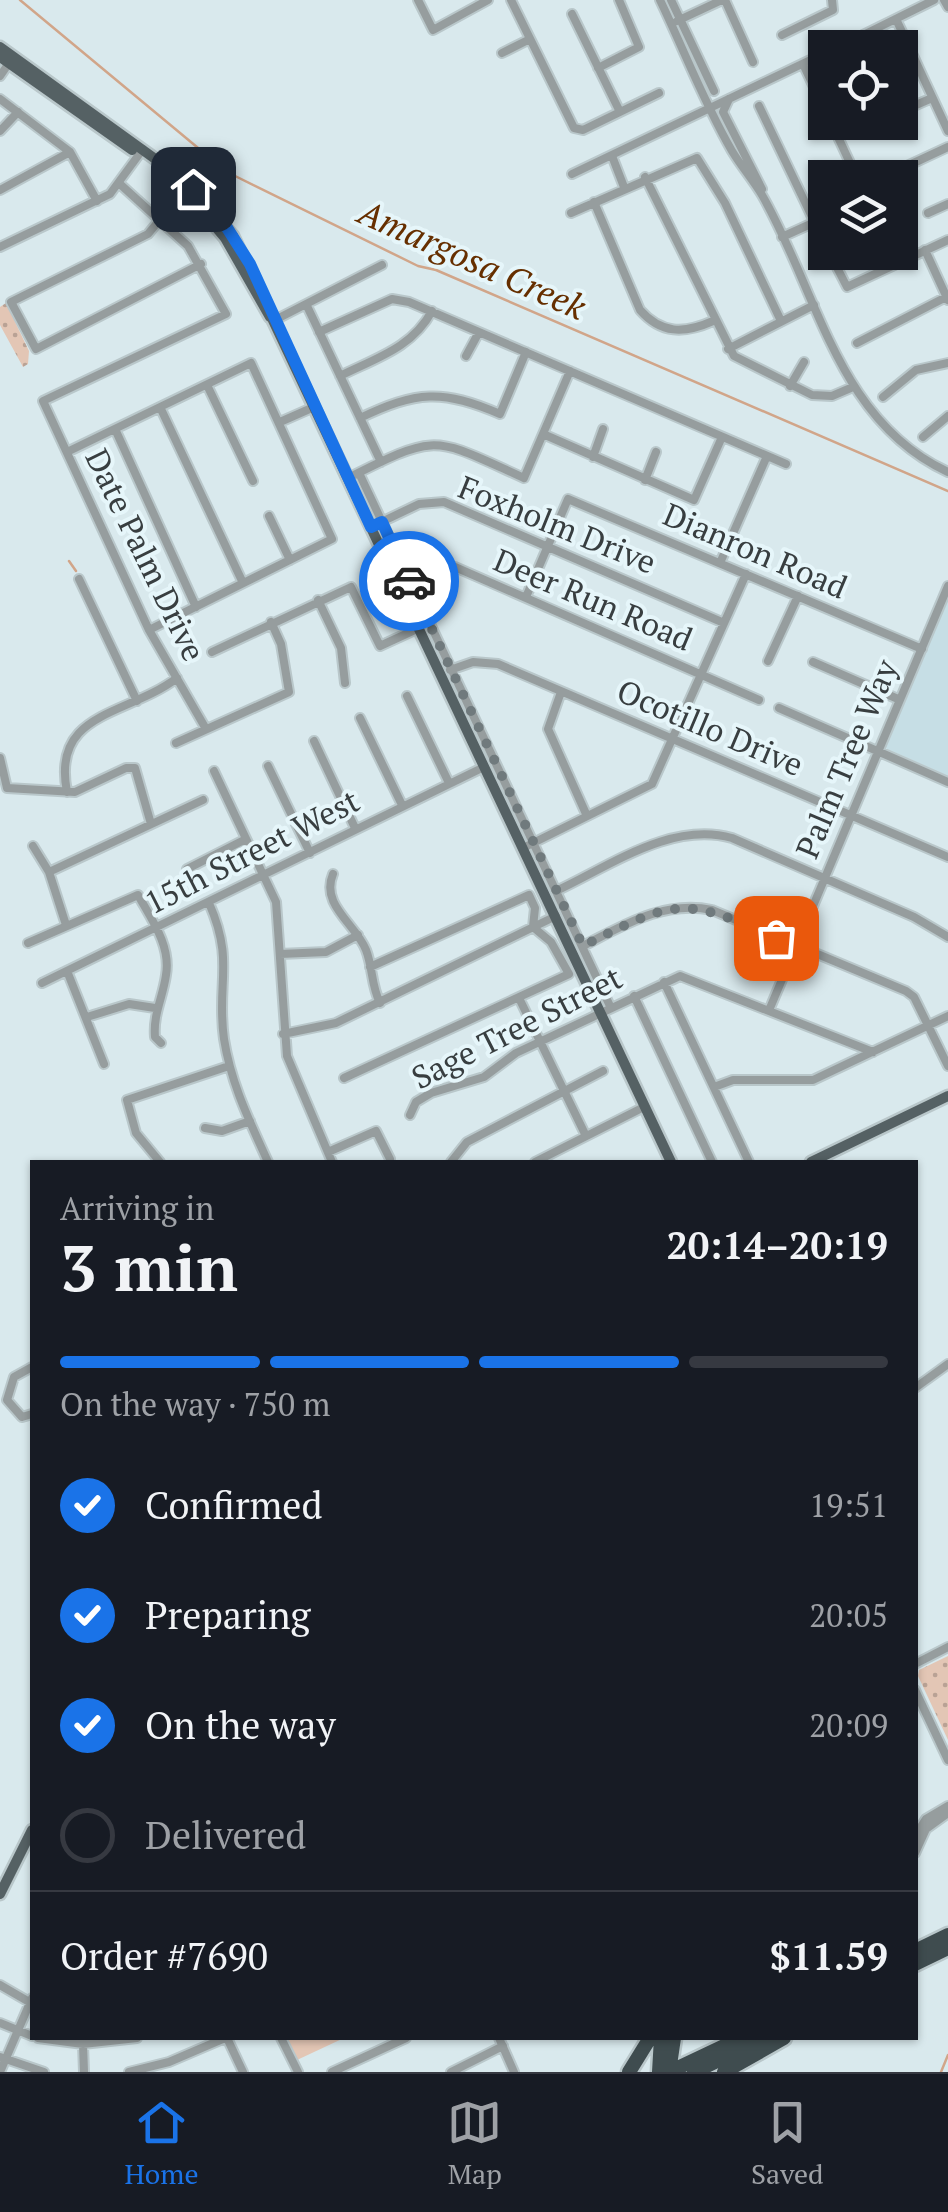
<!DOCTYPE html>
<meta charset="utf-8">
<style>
:root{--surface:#171b24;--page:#242831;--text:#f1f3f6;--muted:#9ea1a6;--line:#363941;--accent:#1a73e8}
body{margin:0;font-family:"PT Serif",serif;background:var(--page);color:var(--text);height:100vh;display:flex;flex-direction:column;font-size:38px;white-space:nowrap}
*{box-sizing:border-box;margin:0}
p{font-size:32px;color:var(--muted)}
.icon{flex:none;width:55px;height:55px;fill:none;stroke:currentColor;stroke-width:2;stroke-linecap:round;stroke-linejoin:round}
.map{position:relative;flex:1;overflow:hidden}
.panel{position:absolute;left:30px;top:1160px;width:888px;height:880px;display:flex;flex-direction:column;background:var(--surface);border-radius:0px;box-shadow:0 2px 8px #0004}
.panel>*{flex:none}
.buttons{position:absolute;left:808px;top:30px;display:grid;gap:20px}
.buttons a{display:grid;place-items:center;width:110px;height:110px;border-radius:0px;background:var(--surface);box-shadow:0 2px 8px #0004;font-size:50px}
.pin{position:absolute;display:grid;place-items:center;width:85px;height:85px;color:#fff;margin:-42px;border-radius:20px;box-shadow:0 5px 15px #0006}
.courier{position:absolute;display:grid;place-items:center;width:100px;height:100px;margin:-50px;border:8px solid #1a73e8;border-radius:50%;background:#fff;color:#222;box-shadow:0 2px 12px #0007}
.summary em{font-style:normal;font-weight:600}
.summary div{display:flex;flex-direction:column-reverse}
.summary{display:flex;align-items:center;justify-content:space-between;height:170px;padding:0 30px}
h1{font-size:65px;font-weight:600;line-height:75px}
.bar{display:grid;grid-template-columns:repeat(4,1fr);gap:15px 10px;align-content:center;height:120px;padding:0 30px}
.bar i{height:12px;border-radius:8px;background:var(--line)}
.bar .active{background:var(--accent)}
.bar p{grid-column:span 4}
.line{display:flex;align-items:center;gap:25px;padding:0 30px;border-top:2px solid var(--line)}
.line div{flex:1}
ol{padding:0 30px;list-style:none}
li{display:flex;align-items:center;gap:30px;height:110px}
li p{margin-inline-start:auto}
li .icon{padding:10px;border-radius:50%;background:var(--accent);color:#fff;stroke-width:4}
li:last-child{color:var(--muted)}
li i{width:55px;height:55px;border:5px solid var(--line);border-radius:50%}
.tabs{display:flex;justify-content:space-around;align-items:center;height:140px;border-top:2px solid var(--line);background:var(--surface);font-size:28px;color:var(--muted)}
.tabs a{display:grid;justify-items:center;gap:5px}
.tabs .active{color:var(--accent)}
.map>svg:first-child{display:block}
.built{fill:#c6dee5}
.grass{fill:url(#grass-dots)}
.park{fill:url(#park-crowns)}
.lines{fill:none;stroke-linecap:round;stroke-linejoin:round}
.stream{stroke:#d1a589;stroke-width:2.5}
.minor-casing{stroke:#b9c7ca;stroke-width:12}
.major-casing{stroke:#b9c7ca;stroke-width:15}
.highway-casing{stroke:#b9c7ca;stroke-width:19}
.minor{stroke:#969d9e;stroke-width:8}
.major{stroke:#556164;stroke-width:10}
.highway{stroke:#3f4c4f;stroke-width:14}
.done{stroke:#707a7d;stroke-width:10;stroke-dasharray:0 18}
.route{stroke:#1a73e8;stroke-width:12}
.labels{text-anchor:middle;stroke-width:8;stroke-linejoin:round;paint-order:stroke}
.street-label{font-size:32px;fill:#383e40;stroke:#e6f6fa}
.water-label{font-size:35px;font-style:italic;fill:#662f00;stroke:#e6f6fa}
</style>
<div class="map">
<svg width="948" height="2072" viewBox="0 0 948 2072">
<defs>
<pattern id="grass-dots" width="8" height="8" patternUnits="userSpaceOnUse" patternTransform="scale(2.5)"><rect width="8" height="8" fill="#e3c6b5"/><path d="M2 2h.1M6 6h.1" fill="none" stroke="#b9a295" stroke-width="1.8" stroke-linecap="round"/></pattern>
<pattern id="park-crowns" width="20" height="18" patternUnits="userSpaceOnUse" patternTransform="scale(2.5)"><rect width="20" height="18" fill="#e3c6b5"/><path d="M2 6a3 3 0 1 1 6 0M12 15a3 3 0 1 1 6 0" fill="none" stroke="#b9a295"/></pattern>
</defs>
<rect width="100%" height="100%" fill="#d9e9ed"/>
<path class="built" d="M948,598V776L885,748Z"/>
<path class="grass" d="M6,303L29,351L28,364L23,367L0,325V307Z
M948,1656V1740L918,1676L919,1670Z"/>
<path class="park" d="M287,2038H344L297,2060Z"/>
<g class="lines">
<path class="stream" d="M20,0L227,172L418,266L436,270L948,491
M69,561L76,571
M941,2072L948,2055"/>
<defs>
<path id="minor" d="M418,0L433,30L488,0
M511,0L574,128L583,130L659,93
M660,0C684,50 704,103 732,151C741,166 753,180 762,195C818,292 837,421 948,472
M671,0L714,91
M725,0L753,62
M944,0L948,7
M572,14L620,112
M896,19L948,131
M677,21L722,0
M782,35L833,10L832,0
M837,48L934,0
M502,53L530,39
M803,64L825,110
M598,68L639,47L619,0
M0,76L9,63
M0,99L70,152L97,201
M729,99L723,112L762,189
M759,106L825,244
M900,112L932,98
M831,122L857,178
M0,131L18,112
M612,156L624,187
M905,167L948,147
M572,174L825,53
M645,177L734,356L812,395L832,396L853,387
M121,185L188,246L226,314L43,401L149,630L206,729
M0,190L70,152
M594,202L640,310C661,334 684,334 713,321
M571,213L697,158L725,203L781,321
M928,213L948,204
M162,217L148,234L11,302L36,349L201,264
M782,237L815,222
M0,247L110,194L143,149
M925,250L948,300
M829,252L847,287L948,240
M307,306L381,462
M273,321L382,265
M319,332L392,299L409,302L786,464
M857,343L948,296
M728,349L814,305
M466,356L479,332
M340,376C376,358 412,348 432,311
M207,385L253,481
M790,386L804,362
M883,397L916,370L948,363
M160,407L243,583
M360,418C416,391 443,389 500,414L526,352
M280,422L314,407
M115,429L196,607
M543,434L694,500L722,437
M923,437L948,416
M67,452L251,363L332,539L149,630
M593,457L603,429
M359,473L610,1006
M348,478C439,432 433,437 524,478L570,371
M645,480L656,452
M269,516L290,560
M371,527L419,504L444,502L724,623
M720,563L767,456
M406,576L429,567H455L759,700
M79,579L137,701
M526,597L568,499L922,649
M318,600L341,648L345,683
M212,652L351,587L380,646L419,628
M768,661L798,596
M813,662L898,699
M450,670L473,662L498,664L948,857
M561,692L548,729L587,816
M407,696L449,783
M779,708L948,782
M360,718L402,805
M314,741L355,828
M176,743L289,692L281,644L271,622
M0,758L7,788L75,792L126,768H135L151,824
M268,766L310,853
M214,771L276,902L287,1056L332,1162
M67,792C51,711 127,716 177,678
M33,846L49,872L66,925
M523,848L652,784L746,574
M187,869L246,839
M49,872L203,800
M333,874C320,905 356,924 366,950C373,968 371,985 380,1003
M556,891C610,866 671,821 732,838L914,917L948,937
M209,903C235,962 216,984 224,1039C231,1084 250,1122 268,1162
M28,943L138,895C152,920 171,946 166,975C163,997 153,1014 155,1037L161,1043
M583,946C624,925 664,900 712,910L906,991L914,997L948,1066
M280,954L326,952L358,935
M67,971L104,1064
M664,982L749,1162
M42,983L484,767
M634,996L712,1162
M519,998L585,1134
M770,1008L948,586
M87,1017L129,1004L155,1008
M283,1034L336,1023L556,916
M344,1078L569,974L551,942L533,927L535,908L529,895L370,967
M714,1087L733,1080H813L948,1016
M410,1115L416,1102L431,1093L484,1077L516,1053L680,976L873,1052
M205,1128L222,1131L250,1121
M328,1152L376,1131L390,1159
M160,1162L136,1133L127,1100L229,1066
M451,1162L467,1142L603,1071
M535,1162L644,1107
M32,1367L14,1377L7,1400L22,1417L32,1414
M915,1388L948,1364
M915,1664L948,1647
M915,1690L948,1760
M915,1836L926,1819L948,1806
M915,1853L926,1829L948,1813
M0,1985L31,2003
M0,2023L32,2036
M38,2038L83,2044L137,2038
M227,2038L243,2072
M281,2038L298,2072
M499,2038L514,2072
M83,2044L84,2072
M0,2057L44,2072
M0,2072L32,1998
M129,2072L169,2062L225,2038
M332,2072L406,2038
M451,2072L503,2046"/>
<path id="major" d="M0,47L183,179L233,236L671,1162
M0,57L132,150
M188,194L225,238L270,317
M811,1162L948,1096
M0,1894L32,1830"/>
<path id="highway" d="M915,1951L948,1935
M915,1964L948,1948
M629,2072L650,2038
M659,2072L661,2038
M669,2072L741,2038
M669,2072L674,2038
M694,2072L765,2038
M724,2072L784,2038"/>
</defs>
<use href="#minor" class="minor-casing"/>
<use href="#major" class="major-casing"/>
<use href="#highway" class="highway-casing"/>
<use href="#minor" class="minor"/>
<use href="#major" class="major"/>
<use href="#highway" class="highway"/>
</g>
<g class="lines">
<path class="done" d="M409,581L583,946C674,900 682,895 776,938"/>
<path class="route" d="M193,189L224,223L250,264L371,527L382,522L409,581"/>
</g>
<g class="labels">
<g class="street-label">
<text transform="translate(557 525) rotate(22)" y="11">Foxholm Drive</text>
<text transform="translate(755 551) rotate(23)" y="11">Dianron Road</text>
<text transform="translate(145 555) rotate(64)" y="11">Date Palm Drive</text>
<text transform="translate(593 600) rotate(23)" y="11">Deer Run Road</text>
<text transform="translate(710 728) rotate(23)" y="11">Ocotillo Drive</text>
<text transform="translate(847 759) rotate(-67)" y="11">Palm Tree Way</text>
<text transform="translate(252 852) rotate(-27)" y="11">15th Street West</text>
<text transform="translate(517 1028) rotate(-27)" y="11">Sage Tree Street</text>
</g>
<g class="water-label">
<text transform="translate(472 260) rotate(24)" y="12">Amargosa Creek</text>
</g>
</g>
</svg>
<div class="buttons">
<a><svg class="icon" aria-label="locate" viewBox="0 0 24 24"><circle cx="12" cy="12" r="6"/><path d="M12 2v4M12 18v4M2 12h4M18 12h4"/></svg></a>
<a><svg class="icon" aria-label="layers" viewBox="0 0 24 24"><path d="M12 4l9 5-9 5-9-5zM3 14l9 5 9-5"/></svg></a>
</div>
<div class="pin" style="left:776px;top:938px;background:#ea580c"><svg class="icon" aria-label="bag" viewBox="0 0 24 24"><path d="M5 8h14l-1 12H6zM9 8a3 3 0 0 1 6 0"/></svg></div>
<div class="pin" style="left:193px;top:189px;background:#1f2937"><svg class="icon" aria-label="home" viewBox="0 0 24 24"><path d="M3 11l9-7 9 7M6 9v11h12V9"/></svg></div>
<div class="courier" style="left:409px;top:581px"><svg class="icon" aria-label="car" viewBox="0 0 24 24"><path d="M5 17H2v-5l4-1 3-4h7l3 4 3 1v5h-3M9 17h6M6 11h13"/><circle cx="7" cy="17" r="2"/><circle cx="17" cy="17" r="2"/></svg></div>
<section class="panel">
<div class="summary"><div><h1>3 min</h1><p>Arriving in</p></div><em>20:14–20:19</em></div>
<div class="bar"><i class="active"></i><i class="active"></i><i class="active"></i><i></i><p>On the way · 750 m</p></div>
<ol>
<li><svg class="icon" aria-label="check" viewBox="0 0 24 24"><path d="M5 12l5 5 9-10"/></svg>Confirmed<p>19:51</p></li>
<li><svg class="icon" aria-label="check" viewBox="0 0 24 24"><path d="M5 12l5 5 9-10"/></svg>Preparing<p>20:05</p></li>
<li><svg class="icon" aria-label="check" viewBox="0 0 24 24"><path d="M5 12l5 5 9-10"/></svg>On the way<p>20:09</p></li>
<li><i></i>Delivered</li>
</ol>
<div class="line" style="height:130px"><div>Order #7690</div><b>$11.59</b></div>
</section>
</div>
<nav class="tabs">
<a class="active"><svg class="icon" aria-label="home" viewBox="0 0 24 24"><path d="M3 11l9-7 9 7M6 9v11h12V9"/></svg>Home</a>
<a><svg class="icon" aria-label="map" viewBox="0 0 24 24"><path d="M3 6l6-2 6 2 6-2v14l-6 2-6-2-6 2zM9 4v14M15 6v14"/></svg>Map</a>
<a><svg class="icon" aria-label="saved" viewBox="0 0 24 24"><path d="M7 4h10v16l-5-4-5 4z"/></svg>Saved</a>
</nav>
